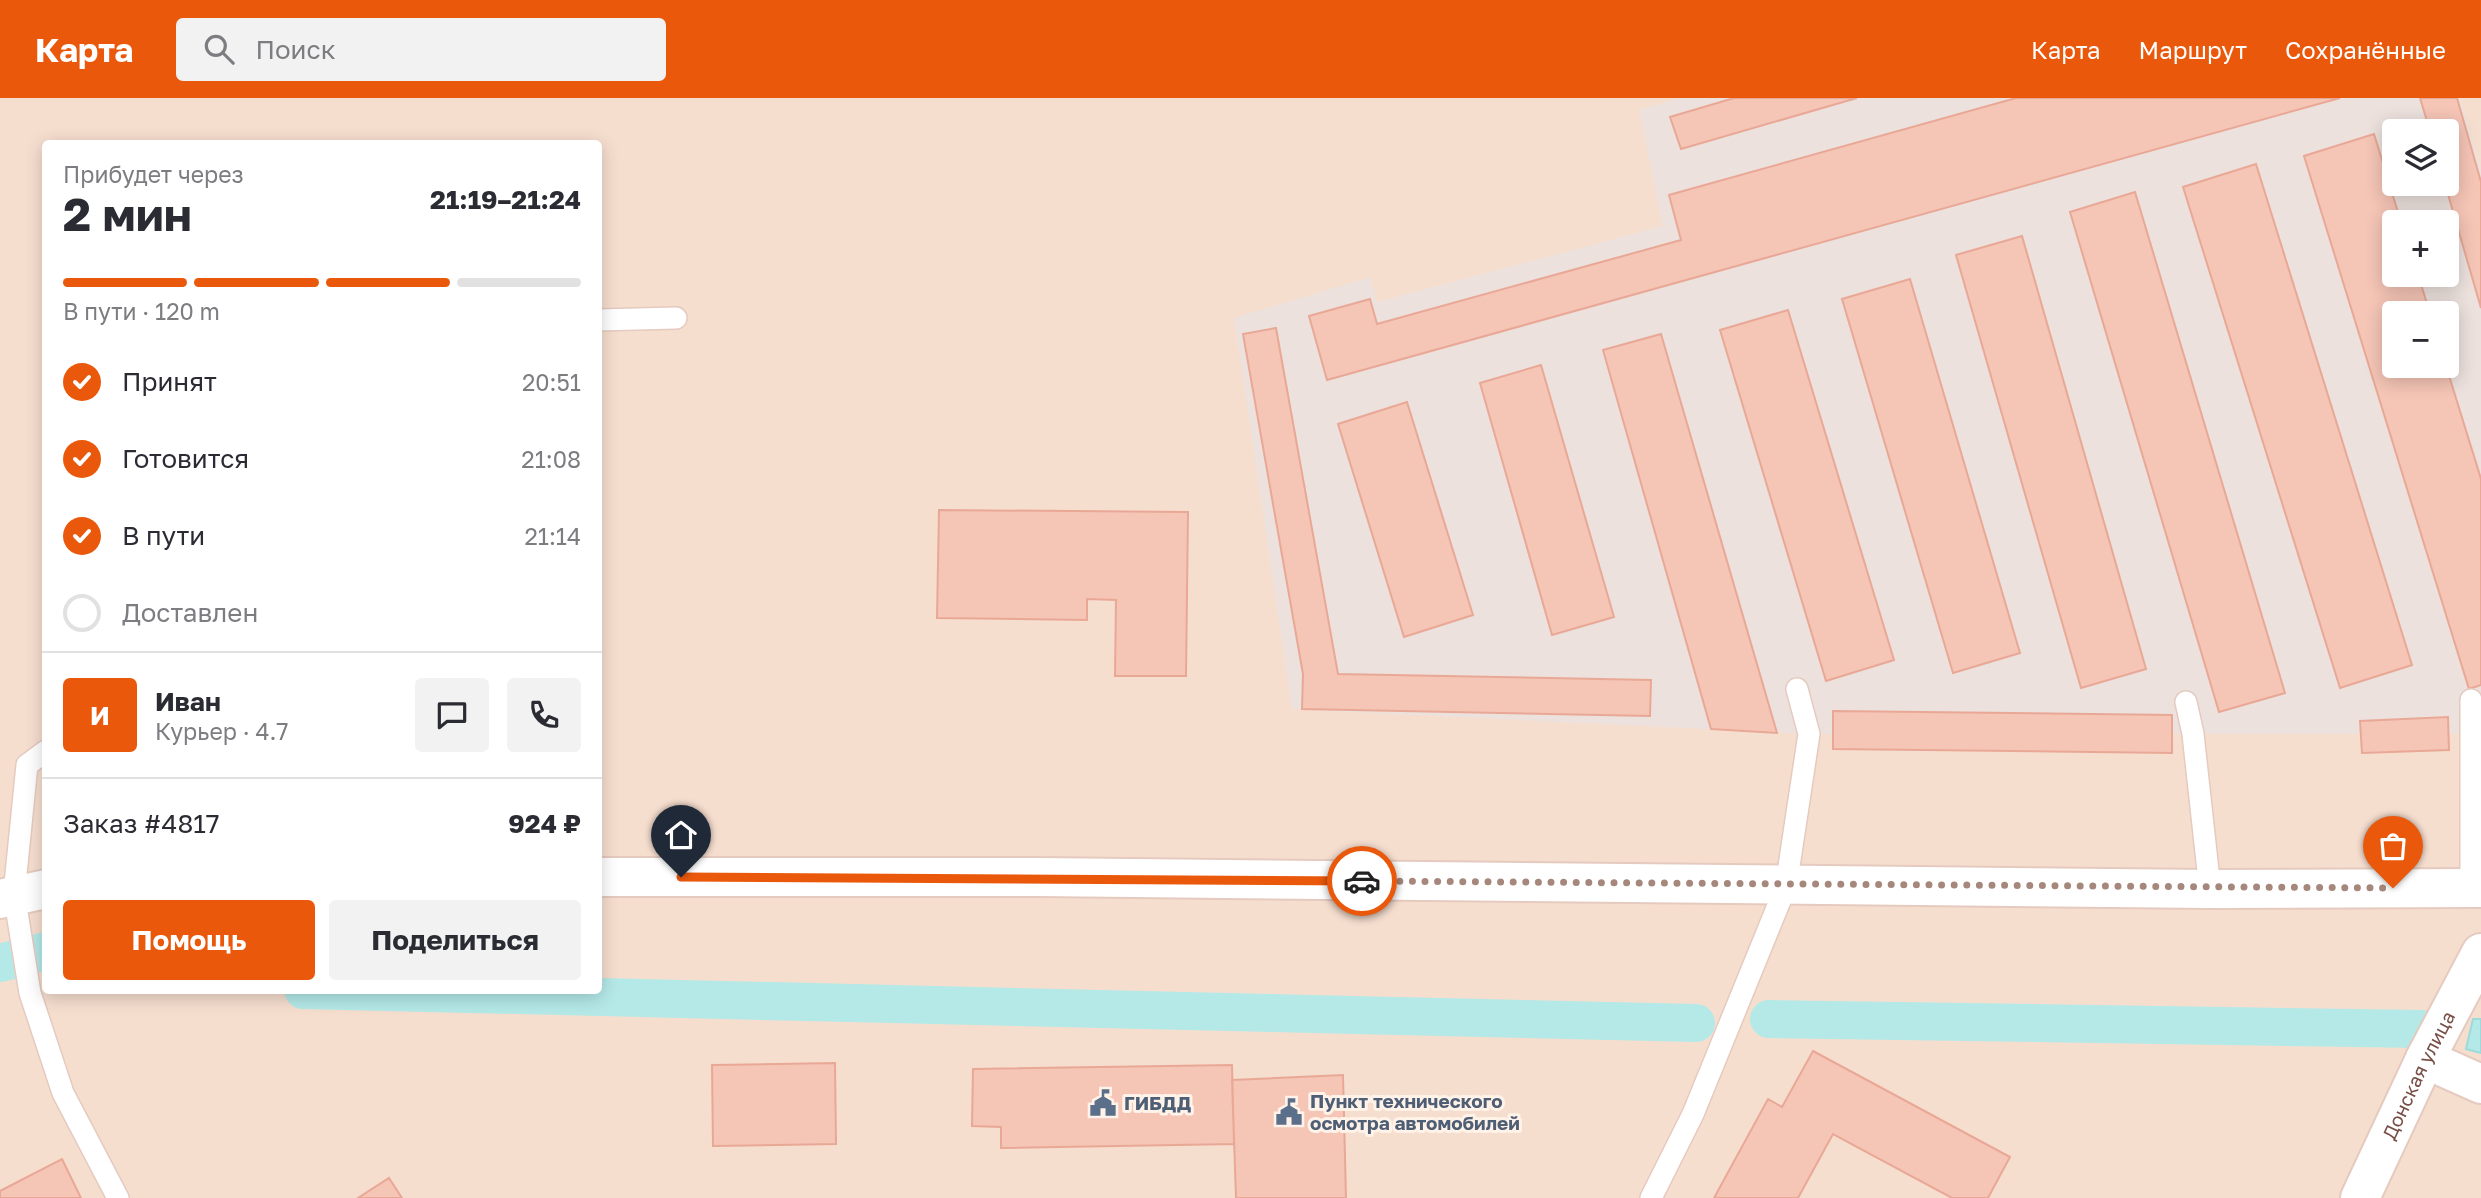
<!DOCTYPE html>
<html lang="ru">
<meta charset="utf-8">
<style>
:root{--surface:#fff;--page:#f2f2f3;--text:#2b2b33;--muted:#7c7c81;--line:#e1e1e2;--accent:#ea580c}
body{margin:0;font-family:"Golos Text",sans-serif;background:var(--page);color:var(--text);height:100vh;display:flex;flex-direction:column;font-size:26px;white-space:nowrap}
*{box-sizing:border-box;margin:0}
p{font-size:23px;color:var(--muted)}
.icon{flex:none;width:38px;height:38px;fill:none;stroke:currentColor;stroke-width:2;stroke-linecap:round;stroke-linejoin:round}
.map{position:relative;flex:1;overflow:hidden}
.panel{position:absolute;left:42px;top:42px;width:560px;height:854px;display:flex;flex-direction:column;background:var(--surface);border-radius:7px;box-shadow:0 4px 18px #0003}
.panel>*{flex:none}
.buttons{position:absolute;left:2382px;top:21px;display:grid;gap:14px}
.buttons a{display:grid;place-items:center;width:77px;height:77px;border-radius:7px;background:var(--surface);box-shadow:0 4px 18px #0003;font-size:35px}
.pin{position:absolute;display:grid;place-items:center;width:60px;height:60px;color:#fff;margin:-72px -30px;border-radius:50% 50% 50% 0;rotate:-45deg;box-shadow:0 0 7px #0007}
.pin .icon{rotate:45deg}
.courier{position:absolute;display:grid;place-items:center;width:70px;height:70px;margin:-35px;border:5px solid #ea580c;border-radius:50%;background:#fff;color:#222;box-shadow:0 2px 9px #0007}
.overview em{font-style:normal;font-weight:700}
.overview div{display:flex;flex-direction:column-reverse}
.overview{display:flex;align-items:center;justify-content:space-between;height:119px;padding:0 21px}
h1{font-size:46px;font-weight:700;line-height:52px}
.bar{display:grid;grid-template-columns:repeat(4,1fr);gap:10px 7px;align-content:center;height:84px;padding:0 21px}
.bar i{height:9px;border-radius:5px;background:var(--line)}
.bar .active{background:var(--accent)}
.bar p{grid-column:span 4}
.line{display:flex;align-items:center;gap:18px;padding:0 21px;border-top:2px solid var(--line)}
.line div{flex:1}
.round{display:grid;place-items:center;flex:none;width:74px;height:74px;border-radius:7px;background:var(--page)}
ol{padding:0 21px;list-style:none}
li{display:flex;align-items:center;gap:21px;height:77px}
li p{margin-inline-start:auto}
li .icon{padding:7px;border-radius:50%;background:var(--accent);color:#fff;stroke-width:4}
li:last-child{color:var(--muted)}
li i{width:38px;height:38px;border:4px solid var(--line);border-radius:50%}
.primary-button{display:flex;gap:14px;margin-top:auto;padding:14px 21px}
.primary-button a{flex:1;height:80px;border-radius:7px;background:var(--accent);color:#fff;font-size:28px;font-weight:700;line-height:80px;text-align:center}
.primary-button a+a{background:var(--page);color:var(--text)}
header{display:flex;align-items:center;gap:42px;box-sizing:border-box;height:98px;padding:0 35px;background:var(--accent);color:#fff}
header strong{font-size:33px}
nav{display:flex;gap:38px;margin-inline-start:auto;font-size:24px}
.search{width:490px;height:63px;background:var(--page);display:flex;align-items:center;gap:18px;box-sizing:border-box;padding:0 24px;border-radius:7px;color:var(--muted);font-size:26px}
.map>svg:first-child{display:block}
.residential{fill:#f6decf;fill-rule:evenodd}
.industrial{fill:#ece1dd;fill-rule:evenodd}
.water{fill:#b4e9e8;stroke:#9adbdb;stroke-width:2}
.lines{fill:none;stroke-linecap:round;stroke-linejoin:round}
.canal{stroke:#b4e9e8;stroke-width:38}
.building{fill:#f5c5b6;stroke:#e9a896;stroke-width:2}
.lane-casing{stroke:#e5cabf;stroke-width:24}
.street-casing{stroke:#e5cabf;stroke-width:42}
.lane{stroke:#fff;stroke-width:21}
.street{stroke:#fff;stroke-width:38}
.done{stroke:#a6877c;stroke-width:7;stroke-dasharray:0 12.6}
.route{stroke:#ea580c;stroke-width:9}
.labels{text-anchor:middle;stroke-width:6;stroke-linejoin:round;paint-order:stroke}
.street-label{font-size:19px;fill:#774f46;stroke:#fff3e9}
.service-label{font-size:19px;font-weight:bold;fill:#4e5e75;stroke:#fff3e9;text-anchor:start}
</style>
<header>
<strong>Карта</strong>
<div class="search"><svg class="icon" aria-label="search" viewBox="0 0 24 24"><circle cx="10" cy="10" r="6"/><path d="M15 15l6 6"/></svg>Поиск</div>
<nav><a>Карта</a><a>Маршрут</a><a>Сохранённые</a></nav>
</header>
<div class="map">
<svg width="2481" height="1100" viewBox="0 0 2481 1100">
<rect width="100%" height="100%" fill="#feeee1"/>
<path class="residential" d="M0,0H2481V1100H0ZM2394,33H2446V86H2394ZM46,46H598V892H46ZM2394,124H2446V177H2394ZM2394,215H2446V268H2394Z"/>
<path class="industrial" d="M1680,0H2460L2481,71V636H1809L1292,611L1234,220L1370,179L1377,204L1663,128L1639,12ZM2394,33H2446V86H2394ZM2394,124H2446V177H2394ZM2394,215H2446V268H2394Z"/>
<path class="water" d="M2473,921H2481V955L2466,951Z"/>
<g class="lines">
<path class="canal" d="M0,865L46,853
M303,892L1696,925
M1769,921L2423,931"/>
</g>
<path class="building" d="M1734,0H1857L1681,51L1670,19Z
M2016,0H2340L1327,282L1309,218L1370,201L1377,226L1681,142L1669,97Z
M2420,0H2457L2481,84V210L2445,86L2446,33H2430Z
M2374,36L2401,124H2394V177H2418L2430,215H2394V268H2446L2481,381V587L2469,591L2304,58Z
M2256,66L2412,567L2340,590L2183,89Z
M2135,94L2285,595L2219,614L2070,114Z
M2022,138L2146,571L2081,590L1956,157Z
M1910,181L2020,555L1953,575L1842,201Z
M1788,212L1894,562L1826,583L1720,232Z
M1276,230L1338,576L1651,582L1650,618L1302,611L1303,576L1243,236Z
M1661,236L1777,635L1711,631L1603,252Z
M1541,267L1614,519L1552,537L1480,285Z
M1407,304L1473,517L1404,539L1338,326Z
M939,412L1188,414L1186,578H1115L1116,502L1087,501V522L937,520Z
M1833,613L2172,617V655L1833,651Z
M2448,619L2449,652L2362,655L2360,623Z
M1813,953L2010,1059L1988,1100H1952L1833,1036L1798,1100H1714L1768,1001L1782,1009Z
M835,965L836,1046L713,1048L712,967Z
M1232,967L1234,1046L1001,1050V1029L972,1028L973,971Z
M1343,977L1346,1100H1236L1232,982Z
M62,1061L81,1100H0V1093Z
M389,1080L402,1100H358Z"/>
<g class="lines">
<defs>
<path id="lane" d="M598,222L676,220
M2186,604L2193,636L2210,791
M46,653L27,667L14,796L30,895L63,995L118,1100
M2471,790V602
M1651,1100L1693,1016L1786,788L1809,636L1797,591"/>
<g id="street">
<path d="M598,779H1038L2210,791L2481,790"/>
<path d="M0,801L46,791"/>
<path d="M2425,961L2481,986"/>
<path id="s1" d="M2360,1100L2425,961L2481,855"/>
</g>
</defs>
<use href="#lane" class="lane-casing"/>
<use href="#street" class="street-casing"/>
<use href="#lane" class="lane"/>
<use href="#street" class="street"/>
</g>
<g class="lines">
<path class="done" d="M1362,783L2393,790"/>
<path class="route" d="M681,779L1362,783"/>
</g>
<defs>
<symbol id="civic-bare" viewBox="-9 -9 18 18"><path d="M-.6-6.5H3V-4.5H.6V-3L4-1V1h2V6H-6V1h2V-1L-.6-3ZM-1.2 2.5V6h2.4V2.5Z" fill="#5c6f8a" stroke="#fff3e9" stroke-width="2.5" paint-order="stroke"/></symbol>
</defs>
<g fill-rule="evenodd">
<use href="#civic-bare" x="1084" y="986" width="38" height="38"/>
<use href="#civic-bare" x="1270" y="995" width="38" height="38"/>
</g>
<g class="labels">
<g class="street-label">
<text dy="7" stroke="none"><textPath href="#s1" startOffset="136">Донская улица</textPath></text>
</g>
<g class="service-label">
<text x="1310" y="1010">Пункт технического<tspan x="1310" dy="22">осмотра автомобилей</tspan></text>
<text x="1124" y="1012">ГИБДД</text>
</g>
</g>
</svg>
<div class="buttons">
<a><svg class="icon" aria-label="layers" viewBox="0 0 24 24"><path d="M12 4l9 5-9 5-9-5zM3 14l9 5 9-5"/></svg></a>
<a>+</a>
<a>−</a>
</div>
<div class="pin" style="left:2393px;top:790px;background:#ea580c"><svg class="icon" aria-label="bag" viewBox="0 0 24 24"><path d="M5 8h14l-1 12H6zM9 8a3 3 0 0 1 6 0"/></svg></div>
<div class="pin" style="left:681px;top:779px;background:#1f2937"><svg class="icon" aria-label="home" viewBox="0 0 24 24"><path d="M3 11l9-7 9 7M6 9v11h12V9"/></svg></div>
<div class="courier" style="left:1362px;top:783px"><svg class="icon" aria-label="car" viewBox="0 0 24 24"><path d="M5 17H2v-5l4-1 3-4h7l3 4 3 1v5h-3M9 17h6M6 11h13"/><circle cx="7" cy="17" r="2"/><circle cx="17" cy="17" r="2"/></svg></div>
<section class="panel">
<div class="overview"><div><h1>2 мин</h1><p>Прибудет через</p></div><em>21:19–21:24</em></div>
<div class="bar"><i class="active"></i><i class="active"></i><i class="active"></i><i></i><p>В пути · 120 m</p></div>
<ol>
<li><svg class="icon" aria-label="check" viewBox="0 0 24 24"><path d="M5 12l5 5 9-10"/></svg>Принят<p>20:51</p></li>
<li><svg class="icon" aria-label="check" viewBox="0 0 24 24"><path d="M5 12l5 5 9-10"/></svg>Готовится<p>21:08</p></li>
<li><svg class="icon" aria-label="check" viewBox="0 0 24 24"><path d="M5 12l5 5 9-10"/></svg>В пути<p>21:14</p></li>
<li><i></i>Доставлен</li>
</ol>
<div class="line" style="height:126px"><b class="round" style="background:var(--accent);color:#fff">И</b><div><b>Иван</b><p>Курьер · 4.7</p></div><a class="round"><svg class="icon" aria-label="chat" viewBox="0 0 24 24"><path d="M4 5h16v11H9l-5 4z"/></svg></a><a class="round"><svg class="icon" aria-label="phone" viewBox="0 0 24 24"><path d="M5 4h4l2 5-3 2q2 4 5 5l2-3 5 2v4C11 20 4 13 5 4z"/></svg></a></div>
<div class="line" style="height:91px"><div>Заказ #4817</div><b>924 ₽</b></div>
<div class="primary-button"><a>Помощь</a><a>Поделиться</a></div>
</section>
</div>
